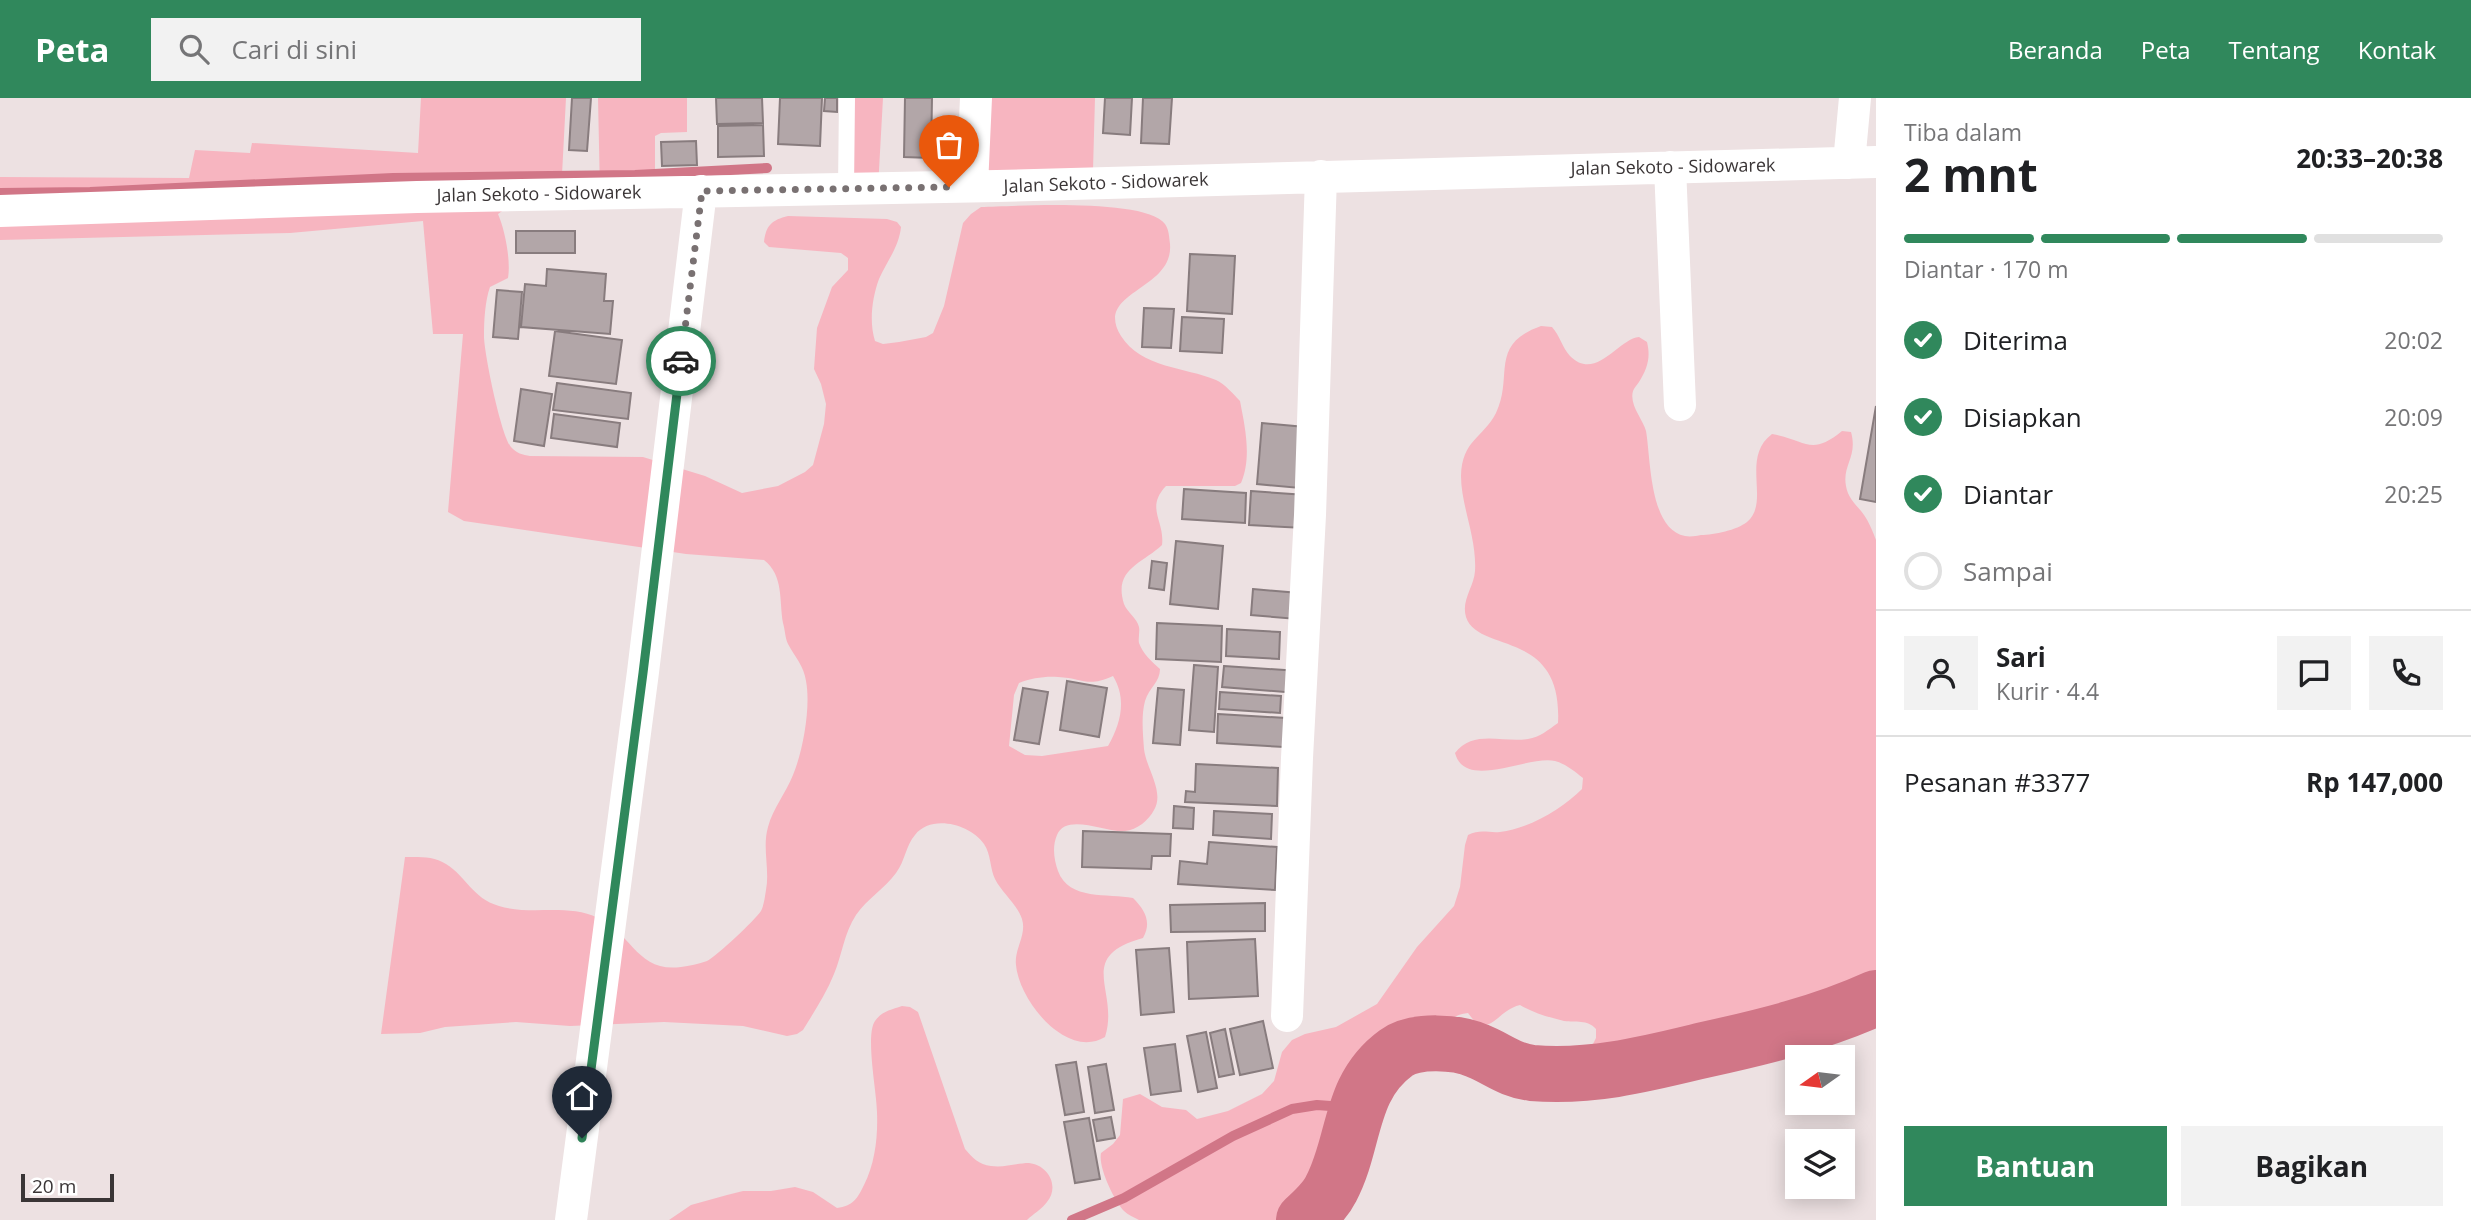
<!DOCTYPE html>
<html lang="id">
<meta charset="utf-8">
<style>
:root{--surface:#fff;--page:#f2f2f2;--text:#202124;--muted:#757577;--line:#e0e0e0;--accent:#30885c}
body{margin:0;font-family:"Open Sans",sans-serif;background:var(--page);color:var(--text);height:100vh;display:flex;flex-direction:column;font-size:26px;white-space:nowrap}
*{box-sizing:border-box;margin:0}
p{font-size:23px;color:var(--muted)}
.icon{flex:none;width:38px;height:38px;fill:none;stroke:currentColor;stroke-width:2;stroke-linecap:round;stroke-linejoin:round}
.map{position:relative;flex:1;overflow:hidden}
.side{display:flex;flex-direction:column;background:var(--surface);width:595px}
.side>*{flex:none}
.needle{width:46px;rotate:256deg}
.fabs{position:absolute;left:1785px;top:947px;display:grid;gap:14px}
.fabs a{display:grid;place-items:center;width:70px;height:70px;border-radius:0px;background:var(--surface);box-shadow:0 4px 18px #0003;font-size:35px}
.scale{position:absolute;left:21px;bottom:18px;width:93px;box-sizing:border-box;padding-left:7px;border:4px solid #3a3536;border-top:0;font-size:19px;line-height:24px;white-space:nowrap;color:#3a3536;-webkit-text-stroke:5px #fff;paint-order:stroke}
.pin{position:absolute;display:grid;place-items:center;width:60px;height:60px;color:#fff;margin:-72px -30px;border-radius:50% 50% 50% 0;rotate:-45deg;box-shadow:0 0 7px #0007}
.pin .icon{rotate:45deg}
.courier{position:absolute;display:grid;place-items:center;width:70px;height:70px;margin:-35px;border:5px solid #30885c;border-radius:50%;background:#fff;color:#222;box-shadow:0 2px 9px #0007}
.headline em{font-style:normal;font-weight:700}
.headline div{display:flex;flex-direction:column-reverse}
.headline{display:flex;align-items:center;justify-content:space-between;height:119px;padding:0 28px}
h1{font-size:46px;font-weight:700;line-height:52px}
.bar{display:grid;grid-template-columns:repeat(4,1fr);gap:10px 7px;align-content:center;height:84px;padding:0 28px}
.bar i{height:9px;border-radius:5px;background:var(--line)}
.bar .active{background:var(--accent)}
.bar p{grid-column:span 4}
.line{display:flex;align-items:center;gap:18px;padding:0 28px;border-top:2px solid var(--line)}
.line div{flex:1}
.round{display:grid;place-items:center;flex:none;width:74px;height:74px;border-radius:0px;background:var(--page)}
ol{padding:0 28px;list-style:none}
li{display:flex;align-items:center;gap:21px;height:77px}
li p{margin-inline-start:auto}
li .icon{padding:7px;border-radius:50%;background:var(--accent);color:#fff;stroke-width:4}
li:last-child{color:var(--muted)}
li i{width:38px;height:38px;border:4px solid var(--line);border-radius:50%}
.action{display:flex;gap:14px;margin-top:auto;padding:14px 28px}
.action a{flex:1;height:80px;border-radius:0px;background:var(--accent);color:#fff;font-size:28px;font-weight:700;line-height:80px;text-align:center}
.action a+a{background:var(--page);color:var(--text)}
header{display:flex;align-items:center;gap:42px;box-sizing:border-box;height:98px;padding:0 35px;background:var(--accent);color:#fff}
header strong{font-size:33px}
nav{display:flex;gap:38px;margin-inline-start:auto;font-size:24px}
.search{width:490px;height:63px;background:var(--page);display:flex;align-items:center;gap:18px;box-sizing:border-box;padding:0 24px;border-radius:0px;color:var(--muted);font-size:26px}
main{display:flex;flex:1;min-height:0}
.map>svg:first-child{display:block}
.green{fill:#f7b5c0;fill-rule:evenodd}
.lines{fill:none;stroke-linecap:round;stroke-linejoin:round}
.stream{stroke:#d17687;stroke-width:10}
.river{stroke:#d17687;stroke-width:56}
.building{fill:#b2a6a8;stroke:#887c7e;stroke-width:2}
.lane{stroke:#fff;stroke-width:16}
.street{stroke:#fff;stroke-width:32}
.done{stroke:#797172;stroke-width:7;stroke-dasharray:0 12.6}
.route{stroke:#30885c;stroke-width:9}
.labels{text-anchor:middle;stroke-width:5;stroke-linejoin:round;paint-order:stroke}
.street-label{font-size:18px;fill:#3a3536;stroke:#fff}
</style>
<header>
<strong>Peta</strong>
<div class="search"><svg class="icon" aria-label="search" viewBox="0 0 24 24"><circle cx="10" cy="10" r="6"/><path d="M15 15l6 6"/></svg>Cari di sini</div>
<nav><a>Beranda</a><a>Peta</a><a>Tentang</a><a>Kontak</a></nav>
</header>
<main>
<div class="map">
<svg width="1876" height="1122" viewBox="0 0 1876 1122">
<rect width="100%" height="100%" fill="#ede1e2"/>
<path class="green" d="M421,0H566L561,96L525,97L498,116C505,132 511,163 508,180L490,189C485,203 484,223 484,238C484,255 501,337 511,349C516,355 523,357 530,358L643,359L705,378L742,395L778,388L805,374L813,367L824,326L826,306L821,286L814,271L817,230L832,189L848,172V160L841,155L769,149L764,144C766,127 772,122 788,118L887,121L897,124L901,129C899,149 887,163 879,181C872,200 869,224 875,243L883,246L899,244L926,239L933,235L944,208L963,125L971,116L981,109C1014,108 1146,100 1165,126C1169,132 1169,138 1170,146C1174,193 1093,193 1121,238C1141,270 1185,269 1216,282C1225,286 1233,296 1240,303C1245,329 1252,359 1241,385L1235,388H1166C1145,410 1165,423 1162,447C1142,466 1113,471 1124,506C1127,514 1137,520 1139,529C1140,534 1138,540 1139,545C1143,556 1152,564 1160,571C1160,584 1149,590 1145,603C1141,618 1143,636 1144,651C1146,670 1165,694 1154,712C1149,722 1137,732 1125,733C1107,735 1066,714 1057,737C1052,749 1054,761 1058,773C1069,803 1108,795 1133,800C1145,812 1152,824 1143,840C1074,859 1120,893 1105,939C1067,962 1019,903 1016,867C1014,851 1027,837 1022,821C1017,806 1002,795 995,781C990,771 991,756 984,746C970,726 931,716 915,737C906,747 905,763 896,775C885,790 867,801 856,817C844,835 842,857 834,876C826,896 814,914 803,932L797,936L787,938L743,928L664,924L570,928L516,924L445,929L420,935L381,936L405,759C419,759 434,758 446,766C467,779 472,800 499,808C531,818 567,805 598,820C631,834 637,875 681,869C689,868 699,866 707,863C717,858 755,822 761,813C764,807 765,798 766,792C770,771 762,750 768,729C773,710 786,695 793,677C803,653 811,609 806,583C804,568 795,559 788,546C785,540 785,531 783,525C779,502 784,478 764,462L686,456L464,423L448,414L463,236H433L423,123L290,135L0,142V79L189,80L195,52L250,55L252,45L418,55ZM1113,578C1127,601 1121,625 1108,648L1042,658L1025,657L1009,648L1014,597L1019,585C1031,580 1046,578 1058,579C1083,580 1087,590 1113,578Z
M598,0H687V34L661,35L655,38V94L600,95Z
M847,0H883L878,90L846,91Z
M989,0H1095L1093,72L983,74Z
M1541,228L1552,229C1560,238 1562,249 1570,258C1596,284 1618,241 1639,239L1647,244C1651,260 1647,271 1639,284C1637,287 1634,290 1633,293C1629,307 1643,321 1646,333C1651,361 1649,431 1685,438C1690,439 1697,438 1701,437C1714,437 1737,432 1747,424C1771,404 1740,360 1772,336C1807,342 1810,359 1842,333L1851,334C1858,359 1842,367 1846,388C1848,401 1857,407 1864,417C1869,424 1873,434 1876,442V900L1803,928L1625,971L1578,976L1596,940V931C1587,921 1576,925 1564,923C1548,919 1534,915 1520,907C1500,912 1496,929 1478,928L1468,915C1446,917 1448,932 1431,942C1410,953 1391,952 1375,973C1340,1022 1353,1082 1304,1122H1139C1134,1119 1128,1117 1124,1113C1114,1102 1098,1069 1101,1055L1113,1046L1120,1037L1123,1001L1140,996L1162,1009L1186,1012L1197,1021L1228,1013L1262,996L1274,983L1282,954L1292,942L1305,936L1336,929L1377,906L1417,849L1454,808L1460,789L1465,747L1468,737C1480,731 1488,735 1500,734C1529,731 1563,710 1582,691L1583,680C1574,673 1566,666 1555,663C1527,657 1465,693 1455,655C1473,631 1503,645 1528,641C1540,639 1548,632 1558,625C1563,530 1478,556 1466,519C1461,502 1474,489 1475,473C1477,440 1461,408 1461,378C1462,342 1483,340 1496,315C1514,278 1488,247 1541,228Z
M902,908L910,909L918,914L965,1051C972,1059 979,1067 991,1068C1004,1070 1017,1065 1029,1065C1048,1067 1060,1088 1047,1104C1042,1111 1033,1116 1027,1122H669L691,1107L727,1097L743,1093H771L795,1089L813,1094L837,1110C853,1108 857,1101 864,1087C875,1065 878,1039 877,1014C877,995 865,937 875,923C882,913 891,912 902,908Z"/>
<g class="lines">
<path class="stream" d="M0,95L90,94L393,80L635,77L767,70
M1072,1122L1124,1100L1233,1038L1292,1011L1317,1007L1357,1010"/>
<path class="river" d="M1304,1122C1314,1113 1325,1103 1331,1091C1356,1044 1348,990 1396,955C1415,941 1458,944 1478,953C1498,961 1509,972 1532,975C1592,980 1646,966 1704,952C1763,939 1821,925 1876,900"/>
</g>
<path class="building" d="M572,0H591L587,53L569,52Z
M716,0H762L763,25L717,26Z
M780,0H822L820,48L778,46Z
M825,0H837V14L824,13Z
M905,0H932L931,60L904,59Z
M1105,0H1132L1130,37L1103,35Z
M1143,0H1172L1169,46L1141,45Z
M763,27L764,58L718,59V28Z
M942,30H960L961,66H942Z
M696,43L697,67L662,68L661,44Z
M516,133H575V155H516Z
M1190,156L1235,158L1232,216L1187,213Z
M547,171L606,176L604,203H613L610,236L521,229L525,186L546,188Z
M497,192L522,194L518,241L493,239Z
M1144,210L1174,211L1171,250L1142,249Z
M1182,219L1224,221L1222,255L1180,253Z
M555,233L622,242L616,286L549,278Z
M557,285L631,295L628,321L553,312Z
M521,291L552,296L544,348L514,343Z
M1876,308V404L1860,401Z
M554,316L620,325L617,349L551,340Z
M1262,325L1305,329L1300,390L1257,386Z
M1184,391L1246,395L1245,425L1182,421Z
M1251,393L1306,397L1304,430L1249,427Z
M1176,443L1223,448L1218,511L1170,506Z
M1152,463L1167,465L1164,492L1149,490Z
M1253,491L1299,495L1297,521L1251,517Z
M1157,525L1222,528L1221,564L1156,561Z
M1227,531L1280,534L1279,561L1226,558Z
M1194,567L1218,569L1214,634L1189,632Z
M1224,568L1299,573L1297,595L1222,589Z
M1067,583L1107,590L1099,639L1060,632Z
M1023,590L1048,594L1039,646L1014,642Z
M1158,590L1184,592L1180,647L1153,645Z
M1220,594L1281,598L1280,615L1219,611Z
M1218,616L1286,620L1284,649L1217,645Z
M1196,666L1278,670L1277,708L1185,704L1186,693L1195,694Z
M1174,708L1194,710L1193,731L1173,730Z
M1214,713L1272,716L1271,741L1213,737Z
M1083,733L1171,736L1170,758H1152L1151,771L1082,769Z
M1209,744L1277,749L1275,792L1178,786L1180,763L1207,766Z
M1265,805V833L1171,834L1170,807Z
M1255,841L1258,898L1189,901L1187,844Z
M1169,850L1174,914L1141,917L1136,852Z
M1263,923L1273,970L1240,977L1230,931Z
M1225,931L1234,976L1219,979L1210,935Z
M1206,934L1217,990L1198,994L1187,938Z
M1175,946L1181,993L1151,997L1144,950Z
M1076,964L1084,1014L1065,1017L1056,967Z
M1106,966L1114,1012L1095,1015L1088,969Z
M1111,1019L1115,1040L1097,1043L1093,1022Z
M1089,1020L1100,1081L1075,1085L1064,1024Z"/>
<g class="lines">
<path class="lane" d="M846,91L847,0"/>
<path class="street" d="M1849,65L1855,0
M1670,69L1680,307
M972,88L976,0
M0,113L417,99L997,88L1876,64
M1287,918L1297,660L1310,417L1321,78
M571,1122L643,574L701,93"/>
</g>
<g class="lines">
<path class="done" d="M681,263L702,93L949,89"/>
<path class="route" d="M582,1040L643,575L681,263"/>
</g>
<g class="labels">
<g class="street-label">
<text transform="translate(1673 69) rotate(-1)" y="6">Jalan Sekoto - Sidowarek</text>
<text transform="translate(1106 85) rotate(-2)" y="6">Jalan Sekoto - Sidowarek</text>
<text transform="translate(539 96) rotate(-1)" y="6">Jalan Sekoto - Sidowarek</text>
</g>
</g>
</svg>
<div class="fabs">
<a><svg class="needle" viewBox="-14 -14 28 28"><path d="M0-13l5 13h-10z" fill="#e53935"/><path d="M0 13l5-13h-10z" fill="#757577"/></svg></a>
<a><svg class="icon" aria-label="layers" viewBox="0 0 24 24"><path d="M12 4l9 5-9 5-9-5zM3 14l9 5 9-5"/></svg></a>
</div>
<div class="scale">20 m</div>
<div class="pin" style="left:949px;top:89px;background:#ea580c"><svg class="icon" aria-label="bag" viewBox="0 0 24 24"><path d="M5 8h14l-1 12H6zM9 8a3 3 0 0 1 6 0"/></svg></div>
<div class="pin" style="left:582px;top:1040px;background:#1f2937"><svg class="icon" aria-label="home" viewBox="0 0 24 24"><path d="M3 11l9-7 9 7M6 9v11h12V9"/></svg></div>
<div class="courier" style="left:681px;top:263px"><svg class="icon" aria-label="car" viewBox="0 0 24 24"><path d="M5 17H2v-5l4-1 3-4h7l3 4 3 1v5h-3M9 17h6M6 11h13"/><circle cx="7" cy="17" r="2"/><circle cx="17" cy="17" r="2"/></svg></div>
</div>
<section class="side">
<div class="headline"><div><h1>2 mnt</h1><p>Tiba dalam</p></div><em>20:33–20:38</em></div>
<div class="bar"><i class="active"></i><i class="active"></i><i class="active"></i><i></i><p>Diantar · 170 m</p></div>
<ol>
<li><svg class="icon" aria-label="check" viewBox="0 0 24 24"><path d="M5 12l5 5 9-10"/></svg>Diterima<p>20:02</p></li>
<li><svg class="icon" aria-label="check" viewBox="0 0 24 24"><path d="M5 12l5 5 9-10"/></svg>Disiapkan<p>20:09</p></li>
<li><svg class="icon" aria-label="check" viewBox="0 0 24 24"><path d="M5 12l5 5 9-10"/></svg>Diantar<p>20:25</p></li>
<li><i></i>Sampai</li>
</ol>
<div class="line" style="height:126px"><a class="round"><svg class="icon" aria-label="person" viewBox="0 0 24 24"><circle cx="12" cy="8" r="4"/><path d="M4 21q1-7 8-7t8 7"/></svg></a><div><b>Sari</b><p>Kurir · 4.4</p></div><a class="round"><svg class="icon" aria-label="chat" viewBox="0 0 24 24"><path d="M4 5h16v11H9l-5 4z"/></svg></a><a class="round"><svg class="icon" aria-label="phone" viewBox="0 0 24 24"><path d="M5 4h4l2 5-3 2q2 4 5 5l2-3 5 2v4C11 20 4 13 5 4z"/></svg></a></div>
<div class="line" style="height:91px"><div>Pesanan #3377</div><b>Rp 147,000</b></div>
<div class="action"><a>Bantuan</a><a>Bagikan</a></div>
</section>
</main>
